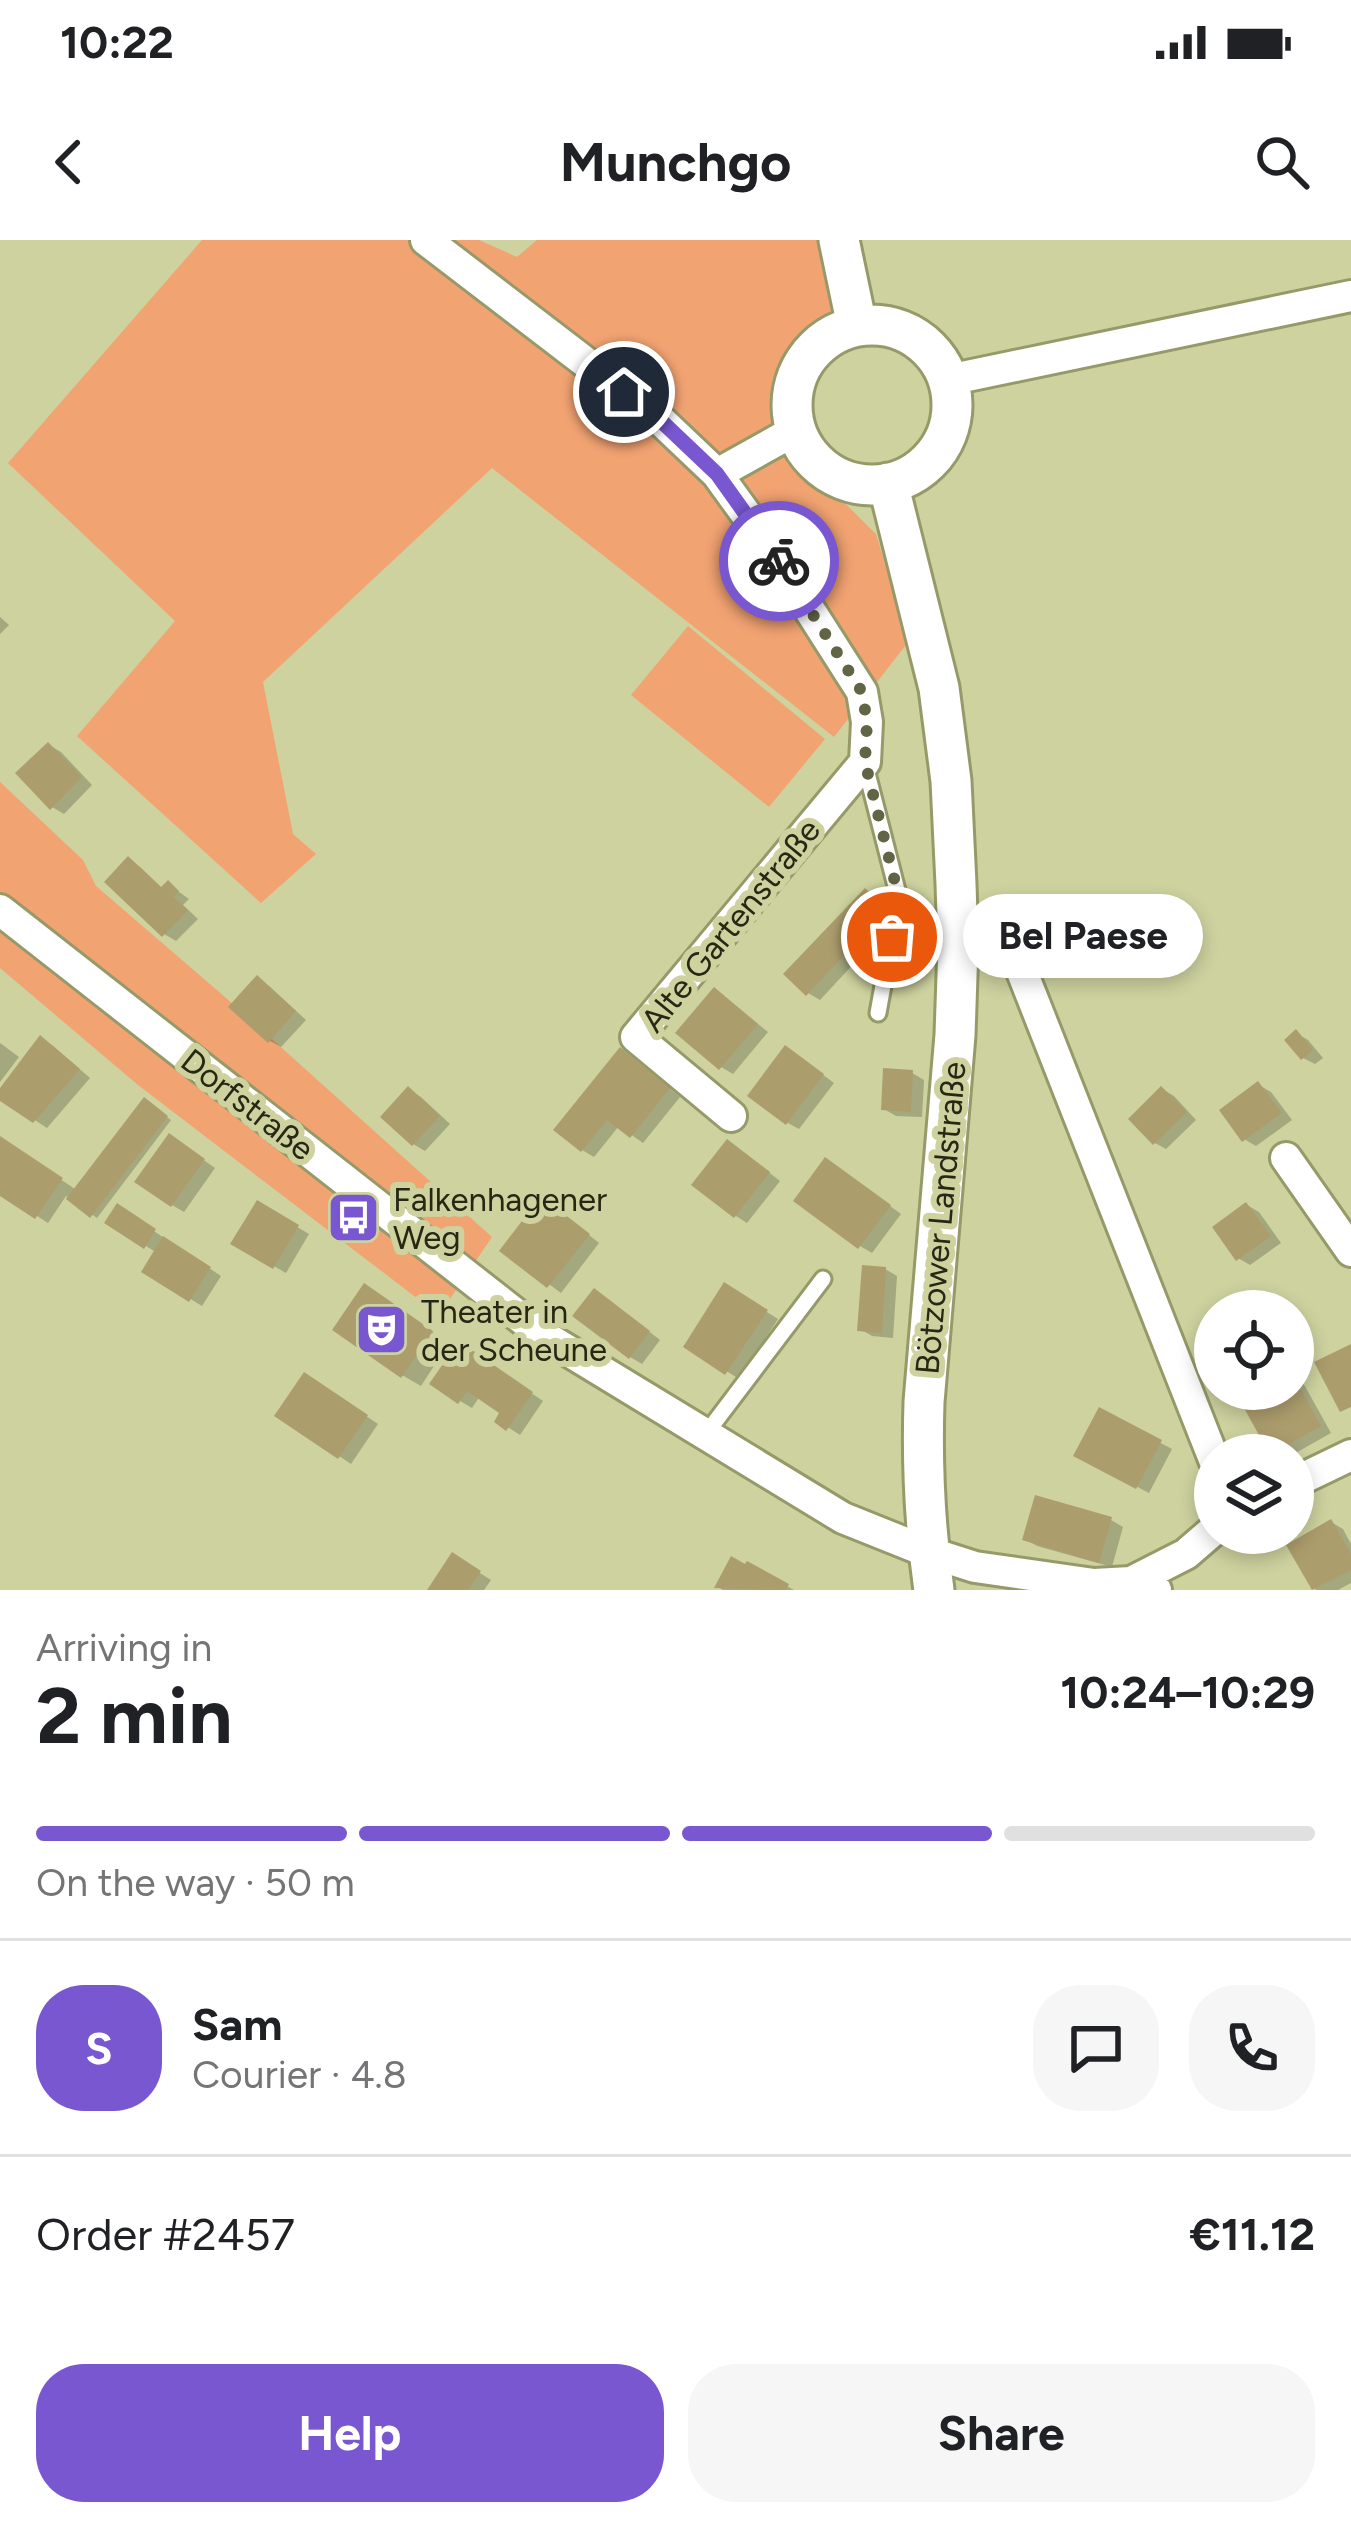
<!DOCTYPE html>
<meta charset="utf-8">
<style>
:root{--surface:#fff;--page:#f6f6f6;--text:#202124;--muted:#757577;--line:#e0e0e0;--accent:#7957d1}
body{margin:0;font-family:Figtree,sans-serif;background:var(--page);color:var(--text);height:100vh;display:flex;flex-direction:column;font-size:45px;white-space:nowrap}
*{box-sizing:border-box;margin:0}
p{font-size:39px;color:var(--muted)}
.icon{flex:none;width:66px;height:66px;fill:none;stroke:currentColor;stroke-width:2;stroke-linecap:round;stroke-linejoin:round}
.map{position:relative;height:1350px;overflow:hidden}
.panel{display:flex;flex-direction:column;background:var(--surface);flex:1}
.panel>*{flex:none}
.tools{position:absolute;left:1194px;top:1050px;display:grid;gap:24px}
.tools a{display:grid;place-items:center;width:120px;height:120px;border-radius:50%;background:var(--surface);box-shadow:0 6px 18px #0003;font-size:60px}
.pin{position:absolute;display:grid;place-items:center;width:102px;height:102px;color:#fff;margin:-51px;border:6px solid #fff;border-radius:50%;box-shadow:0 3px 12px #0007}
.courier{position:absolute;display:grid;place-items:center;width:120px;height:120px;margin:-60px;border:9px solid #7957d1;border-radius:50%;background:#fff;color:#222;box-shadow:0 3px 15px #0007}
.bubble{position:absolute;height:84px;border-radius:42px;background:var(--surface);box-shadow:0 6px 18px #0003;font-size:39px;font-weight:700;line-height:84px;text-align:center}
.head em{font-style:normal;font-weight:700}
.head div{display:flex;flex-direction:column-reverse}
.head{display:flex;align-items:center;justify-content:space-between;height:204px;padding:0 36px}
h1{font-size:78px;font-weight:700;line-height:90px}
.bar{display:grid;grid-template-columns:repeat(4,1fr);gap:18px 12px;align-content:center;height:144px;padding:0 36px}
.bar i{height:15px;border-radius:9px;background:var(--line)}
.bar .current{background:var(--accent)}
.bar p{grid-column:span 4}
.line{display:flex;align-items:center;gap:30px;padding:0 36px;border-top:3px solid var(--line)}
.line div{flex:1}
.round{display:grid;place-items:center;flex:none;width:126px;height:126px;border-radius:48px;background:var(--page)}
.primary-button{display:flex;gap:24px;margin-top:auto;padding:24px 36px}
.primary-button a{flex:1;height:138px;border-radius:48px;background:var(--accent);color:#fff;font-size:48px;font-weight:700;line-height:138px;text-align:center}
.primary-button a+a{background:var(--page);color:var(--text)}
.status{display:flex;justify-content:space-between;align-items:center;height:84px;padding:0 60px;background:var(--surface);direction:ltr}
.status svg{height:33px;fill:currentColor}
header{display:flex;justify-content:space-between;align-items:center;height:156px;padding:0 36px;background:var(--surface);font-size:54px;font-weight:700}
.map>svg:first-child{display:block}
.green{fill:#f2a372}
.shadow{fill:#0003}
.building{fill:#ac9d6d}
.lines{fill:none;stroke-linecap:round;stroke-linejoin:round}
.service-casing{stroke:#969a69;stroke-width:21}
.minor-casing{stroke:#969a69;stroke-width:36}
.secondary-casing{stroke:#969a69;stroke-width:45}
.service{stroke:#fff;stroke-width:15}
.minor{stroke:#fff;stroke-width:30}
.secondary{stroke:#fff;stroke-width:39}
.done{stroke:#616445;stroke-width:12;stroke-dasharray:0 21.6}
.route{stroke:#7957d1;stroke-width:15}
.labels{text-anchor:middle;stroke-width:12;stroke-linejoin:round;paint-order:stroke}
.street-label{font-size:33px;fill:#272814;stroke:#cdd29f}
.poi-label{font-size:33px;fill:#272814;stroke:#cdd29f;text-anchor:start}
</style>
<div class="status"><b>10:22</b><svg viewBox="0 0 49 12"><path d="M0 12V9h3v3zM5 12V6h3v6zM10 12V3h3v9zM15 12V0h3v12zM26 1h20v11H26zM47 4h2v5h-2z"/></svg></div>
<header><svg class="icon" aria-label="back" viewBox="0 0 24 24"><path d="M15 5l-7 7 7 7"/></svg>Munchgo<svg class="icon" aria-label="search" viewBox="0 0 24 24"><circle cx="10" cy="10" r="6"/><path d="M15 15l6 6"/></svg></header>
<div class="map">
<svg width="1351" height="1350" viewBox="0 0 1351 1350">
<rect width="100%" height="100%" fill="#cdd29f"/>
<path class="green" d="M202,0H479L517,17L537,0H817L838,72L811,102L787,144L788,207L876,294L909,401L834,497L492,228L263,442L293,594L316,614L261,663L77,496L175,381L8,223Z
M688,386L825,499L769,567L631,455Z
M0,542L83,620L96,646L233,764L492,997L439,1075L138,845L0,728Z"/>
<path class="shadow" d="M0,377L9,385L0,394Z
M49,505L61,512L92,545L64,574L52,567Z
M128,620L140,627L163,649L168,644L189,659L183,665L198,679L176,701L164,694Z
M865,652L897,677L820,760L808,753Z
M257,739L269,746L306,780L281,807L270,801Z
M726,758L768,792L733,834L721,827Z
M1296,793L1308,800L1323,818L1315,824L1303,818Z
M0,803L19,817L0,842Z
M52,805L90,838L47,888L0,857V853Z
M798,816L834,843L799,889L788,883Z
M632,818L680,857L643,903L619,886L594,917L582,910Z
M912,833L924,840L922,877L896,876L884,869Z
M1259,845L1271,852L1292,880L1256,906L1244,899Z
M1162,849L1174,856L1196,880L1166,909L1155,903Z
M409,850L421,857L450,884L425,911L413,904Z
M144,861L171,880L97,978L66,956L48,983L0,952V899L75,949Z
M181,904L215,928L184,972L172,965Z
M740,910L780,941L747,983L736,976Z
M838,928L901,974L872,1013L860,1006Z
M258,964L309,994L286,1033L234,1003Z
M1247,965L1259,972L1281,1003L1250,1025L1238,1018Z
M118,967L221,1036L202,1066L145,1031L157,1013L108,982Z
M554,967L599,1003L561,1053L503,1010Z
M885,1029L897,1036L893,1098L872,1096L860,1089Z
M725,1046L778,1079L739,1139L687,1106Z
M383,1058L449,1103L421,1146L402,1135Z
M606,1058L660,1100L642,1124L630,1117Z
M471,1112L543,1161L520,1195L498,1181L503,1172L480,1156L472,1168L460,1161Z
M1293,1135L1302,1141L1331,1193L1292,1215H1277L1272,1213L1263,1149H1293Z
M317,1143L378,1184L351,1224L278,1175Z
M1100,1171L1172,1209L1149,1253L1077,1215Z
M1037,1258L1111,1280L1123,1287L1112,1327L1037,1306L1025,1299Z
M1331,1282L1343,1289L1351,1304V1343L1338,1350H1316L1290,1306Z
M453,1316L491,1340L484,1350H430Z
M748,1325L794,1350H723L718,1347Z"/>
<path class="building" d="M48,502L82,537L50,570L15,533Z
M128,616L161,647L168,640L179,651L173,657L188,670L162,697L104,642Z
M865,648L887,669L806,756L783,734Z
M257,735L296,771L268,803L228,767Z
M714,747L758,784L719,830L675,793Z
M1296,789L1313,810L1301,820L1284,800Z
M40,795L80,829L33,883L0,861V848Z
M785,805L824,834L786,885L747,856Z
M620,807L670,848L630,898L607,880L581,912L553,890Z
M883,828L913,830L911,872L881,870Z
M1258,841L1282,873L1242,902L1219,870Z
M408,846L440,876L412,906L380,877Z
M1161,846L1187,872L1153,905L1128,879Z
M144,857L168,876L90,978L66,959Z
M169,893L205,919L171,967L134,942Z
M0,896L63,938L35,979L0,956Z
M727,899L770,932L734,978L691,945Z
M825,917L891,965L858,1009L793,961Z
M541,956L590,994L547,1048L499,1011Z
M257,960L299,985L273,1029L230,1004Z
M1246,962L1271,996L1236,1021L1212,987Z
M117,963L156,989L144,1009L104,983Z
M163,996L211,1027L189,1062L141,1032Z
M862,1025L886,1027L882,1093L857,1091Z
M724,1042L768,1070L725,1135L683,1107Z
M364,1043L433,1091L401,1138L332,1090Z
M594,1048L650,1091L629,1119L572,1076Z
M459,1101L533,1152L506,1191L494,1182L499,1173L467,1151L458,1164L429,1144Z
M1351,1104V1167L1340,1172L1314,1122Z
M304,1132L368,1175L338,1219L274,1176Z
M1293,1135L1321,1186L1270,1215L1239,1159L1257,1149H1293Z
M1099,1167L1162,1200L1136,1249L1073,1216Z
M1035,1255L1112,1277L1099,1323L1022,1300Z
M1331,1279L1351,1314V1330L1312,1350L1286,1305Z
M452,1312L481,1331L468,1350H427Z
M731,1316L745,1324L747,1321L789,1344L786,1350L714,1348Z"/>
<g class="lines">
<defs>
<path id="service" d="M865,525L899,658L878,773
M705,1195L823,1039"/>
<path id="minor" d="M426,0L657,177L717,234L767,303L862,452L867,482L865,522L636,797L731,876
M948,140L1351,56
M717,234L796,190
M0,670L544,1096L843,1278L928,1312L975,1327L1094,1344L1131,1342L1156,1350
M958,706L984,710L1019,724L1215,1222
M1286,918L1351,1011
M1293,1243L1351,1215
M1131,1342L1186,1314L1215,1289"/>
<path id="secondary" d="M839,0L857,86
M792 165a80 80 0 1 1 160 0a80 80 0 1 1-160 0Z
M888,243L939,448L951,541L956,644L958,706L955,795L924,1162C922,1225 925,1288 934,1350"/>
</defs>
<use href="#service" class="service-casing"/>
<use href="#minor" class="minor-casing"/>
<use href="#secondary" class="secondary-casing"/>
<use href="#service" class="service"/>
<use href="#minor" class="minor"/>
<use href="#secondary" class="secondary"/>
</g>
<g class="lines">
<path class="done" d="M779,321L862,452L867,482L865,522L899,658L892,697"/>
<path class="route" d="M624,152L657,177L717,234L779,321"/>
</g>
<defs>
<symbol id="bus-square" viewBox="-11 -11 22 22"><rect x="-9" y="-9" width="18" height="18" rx="4" fill="#7957d1" stroke="#cdd29f"/><path d="M-5-6H5V4H4V6H2V4H-2V6H-4V4H-5ZM-3.5-4V0h7V-4ZM-3.5 1.2v1.5H-2V1.2ZM2 1.2v1.5H3.5V1.2Z" fill="#fff"/></symbol>
<symbol id="theatre-square" viewBox="-11 -11 22 22"><rect x="-9" y="-9" width="18" height="18" rx="4" fill="#7957d1" stroke="#cdd29f"/><path d="M-5-5.5Q0-4 5-5.5V0Q5 5 0 6Q-5 5-5 0ZM-3.3-2.5H-1v1.5H-3.3ZM1-2.5H3.3v1.5H1ZM-2.8 1Q0 5.5 2.8 1Z" fill="#fff"/></symbol>
</defs>
<g fill-rule="evenodd">
<use href="#bus-square" x="324" y="948" width="59" height="59"/>
<use href="#theatre-square" x="352" y="1060" width="59" height="59"/>
</g>
<g class="labels">
<g class="street-label">
<text transform="translate(730 685) rotate(-51)" y="12">Alte Gartenstraße</text>
<text transform="translate(248 864) rotate(38)" y="12">Dorfstraße</text>
<text transform="translate(940 978) rotate(-85)" y="12">Bötzower Landstraße</text>
</g>
<g class="poi-label">
<text x="393" y="971">Falkenhagener<tspan x="393" dy="38">Weg</tspan></text>
<text x="421" y="1083">Theater in<tspan x="421" dy="38">der Scheune</tspan></text>
</g>
</g>
</svg>
<div class="tools">
<a><svg class="icon" aria-label="locate" viewBox="0 0 24 24"><circle cx="12" cy="12" r="6"/><path d="M12 2v4M12 18v4M2 12h4M18 12h4"/></svg></a>
<a><svg class="icon" aria-label="layers" viewBox="0 0 24 24"><path d="M12 4l9 5-9 5-9-5zM3 14l9 5 9-5"/></svg></a>
</div>
<div class="pin" style="left:892px;top:697px;background:#ea580c"><svg class="icon" aria-label="bag" viewBox="0 0 24 24"><path d="M5 8h14l-1 12H6zM9 8a3 3 0 0 1 6 0"/></svg></div>
<div class="pin" style="left:624px;top:152px;background:#1f2937"><svg class="icon" aria-label="home" viewBox="0 0 24 24"><path d="M3 11l9-7 9 7M6 9v11h12V9"/></svg></div>
<div class="courier" style="left:779px;top:321px"><svg class="icon" aria-label="bike" viewBox="0 0 24 24"><circle cx="6" cy="16" r="4"/><circle cx="18" cy="16" r="4"/><path d="M6 16l4-8h5l3 8M10 8l3 8H6M13 5h3"/></svg></div>
<div class="bubble" style="left:963px;top:654px;width:240px">Bel Paese</div>
</div>
<section class="panel">
<div class="head"><div><h1>2 min</h1><p>Arriving in</p></div><em>10:24–10:29</em></div>
<div class="bar"><i class="current"></i><i class="current"></i><i class="current"></i><i></i><p>On the way · 50 m</p></div>
<div class="line" style="height:216px"><b class="round" style="background:var(--accent);color:#fff">S</b><div><b>Sam</b><p>Courier · 4.8</p></div><a class="round"><svg class="icon" aria-label="chat" viewBox="0 0 24 24"><path d="M4 5h16v11H9l-5 4z"/></svg></a><a class="round"><svg class="icon" aria-label="phone" viewBox="0 0 24 24"><path d="M5 4h4l2 5-3 2q2 4 5 5l2-3 5 2v4C11 20 4 13 5 4z"/></svg></a></div>
<div class="line" style="height:156px"><div>Order #2457</div><b>€11.12</b></div>
<div class="primary-button"><a>Help</a><a>Share</a></div>
</section>
